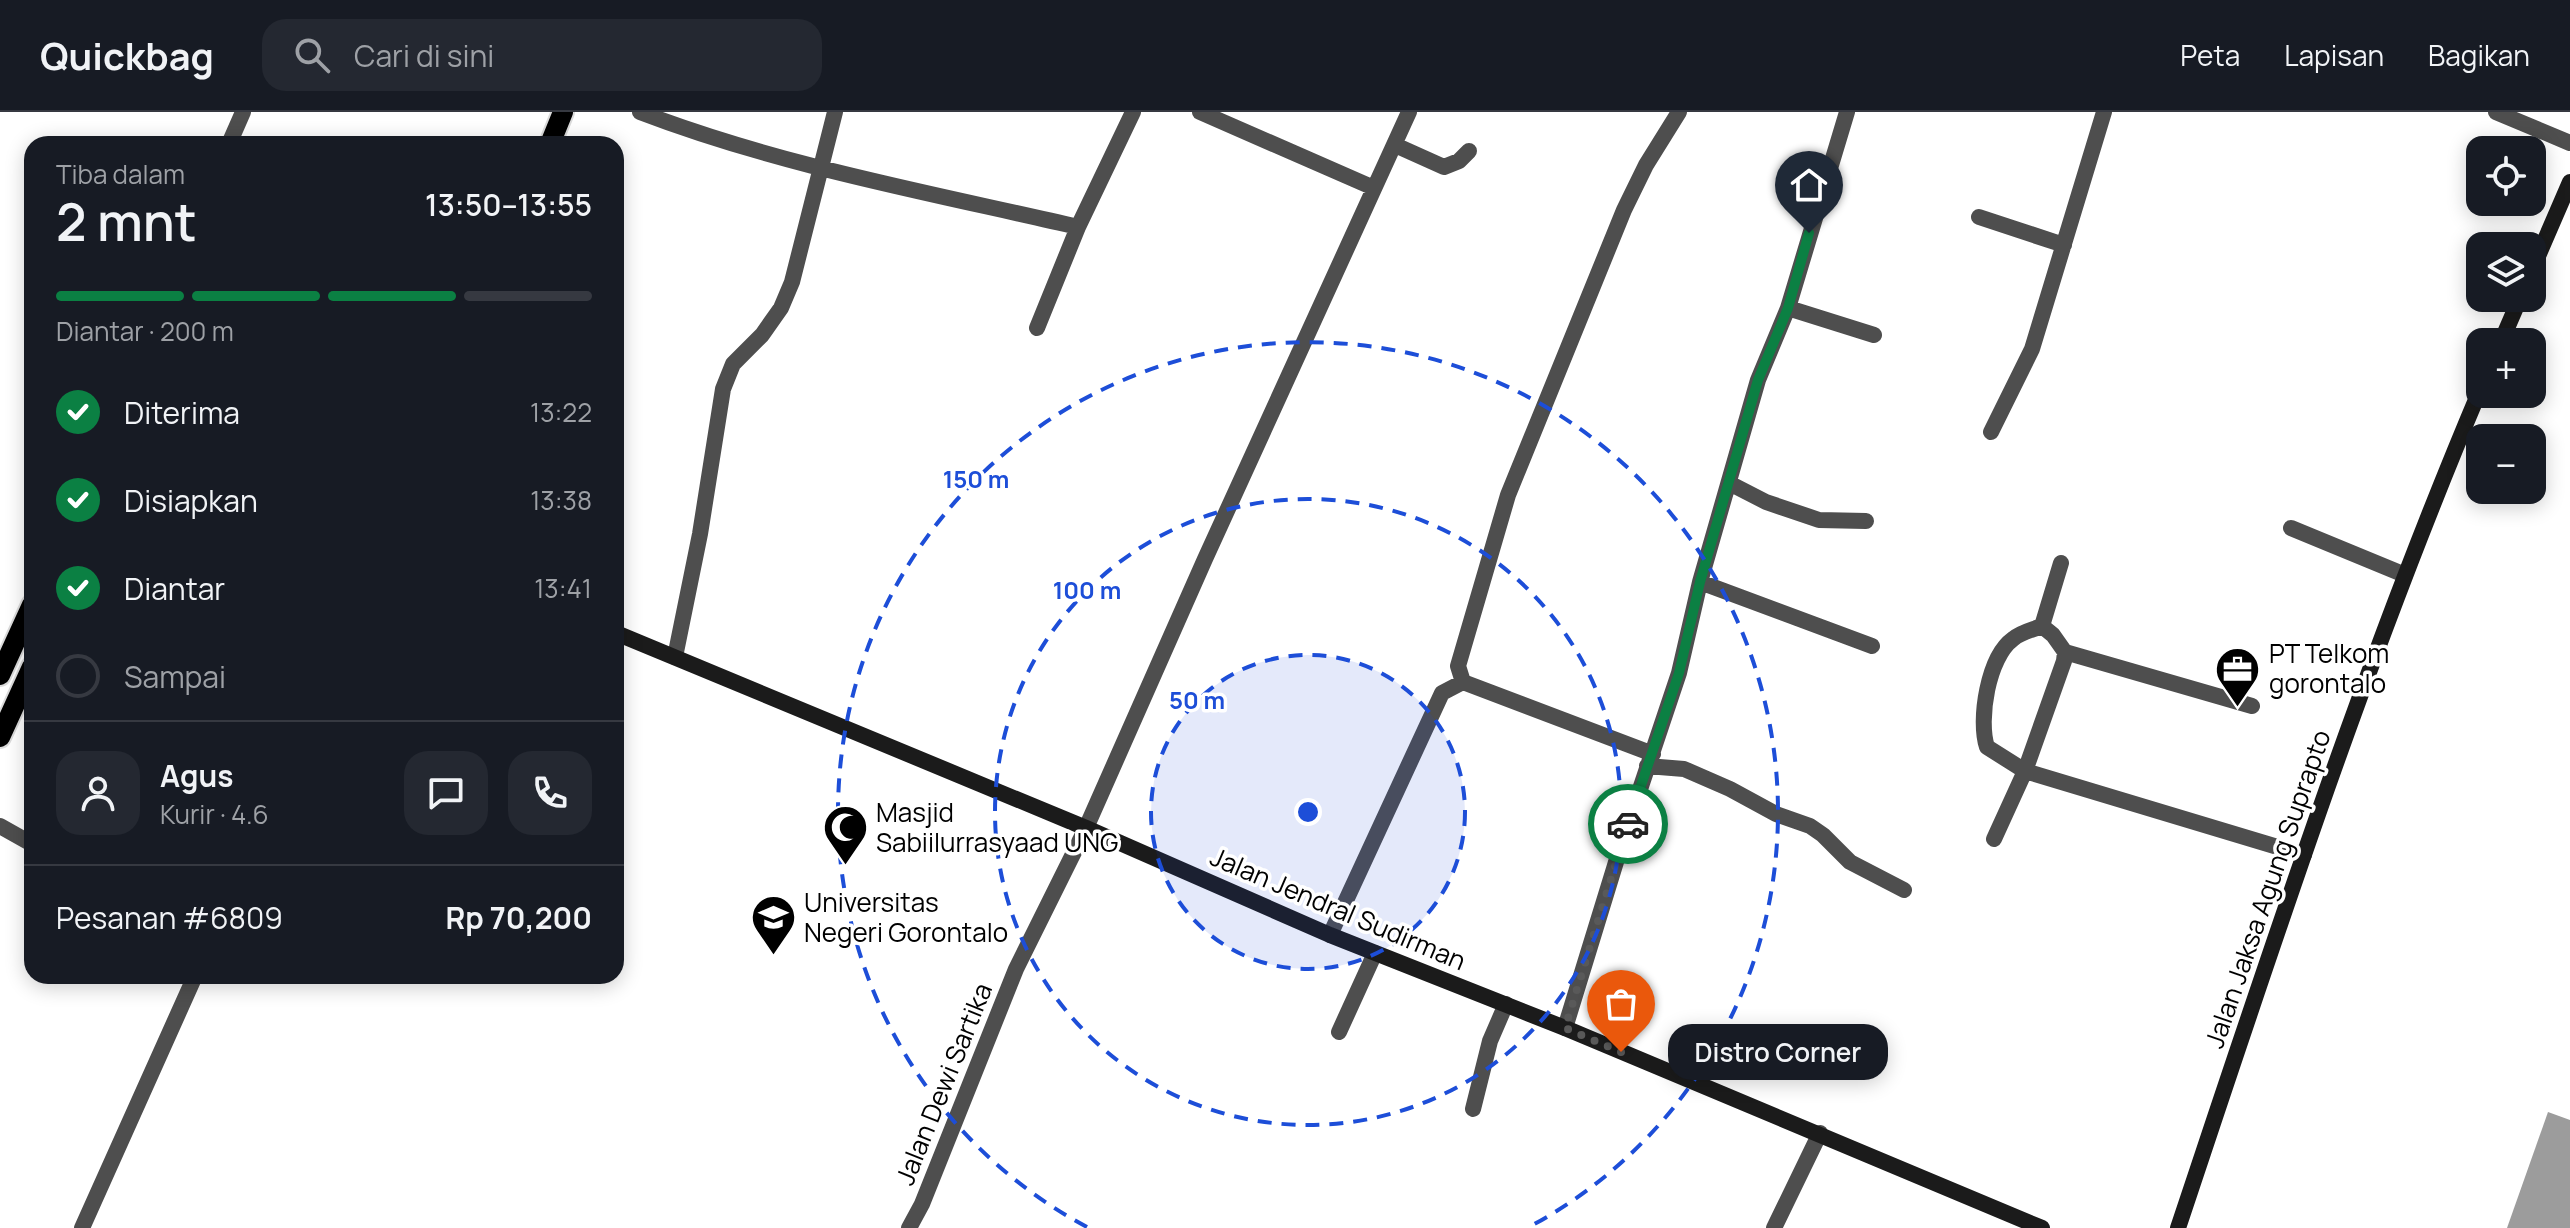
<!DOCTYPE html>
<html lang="id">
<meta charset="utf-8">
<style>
:root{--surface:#171b24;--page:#242831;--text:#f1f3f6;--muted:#9ea1a6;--line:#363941;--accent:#0b8043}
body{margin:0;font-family:Manrope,sans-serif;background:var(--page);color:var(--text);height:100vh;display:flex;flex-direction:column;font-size:30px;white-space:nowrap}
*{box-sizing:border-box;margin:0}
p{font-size:26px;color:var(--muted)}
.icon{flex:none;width:44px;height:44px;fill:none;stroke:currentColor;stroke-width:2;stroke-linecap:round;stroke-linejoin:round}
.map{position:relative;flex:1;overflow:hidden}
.panel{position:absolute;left:24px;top:24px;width:600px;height:848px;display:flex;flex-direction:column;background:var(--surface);border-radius:24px;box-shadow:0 4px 20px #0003}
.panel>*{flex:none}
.fabs{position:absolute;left:2466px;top:24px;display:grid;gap:16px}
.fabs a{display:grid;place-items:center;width:80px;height:80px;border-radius:16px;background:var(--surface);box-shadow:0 4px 20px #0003;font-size:40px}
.pin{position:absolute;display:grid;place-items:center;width:68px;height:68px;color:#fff;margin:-82px -34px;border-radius:50% 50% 50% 0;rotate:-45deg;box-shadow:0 0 8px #0007}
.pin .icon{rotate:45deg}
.courier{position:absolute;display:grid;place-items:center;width:80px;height:80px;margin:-40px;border:6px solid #0b8043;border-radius:50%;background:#fff;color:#222;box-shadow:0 2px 10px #0007}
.bubble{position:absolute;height:56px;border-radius:24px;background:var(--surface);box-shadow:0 4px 20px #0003;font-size:26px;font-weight:600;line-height:56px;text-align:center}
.overview em{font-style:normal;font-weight:600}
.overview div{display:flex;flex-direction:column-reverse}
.overview{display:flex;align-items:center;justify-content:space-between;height:136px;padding:0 32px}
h1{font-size:52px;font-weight:600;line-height:60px}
.bar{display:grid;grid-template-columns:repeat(4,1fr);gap:12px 8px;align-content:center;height:96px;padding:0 32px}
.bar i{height:10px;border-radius:6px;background:var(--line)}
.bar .current{background:var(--accent)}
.bar p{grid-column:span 4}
.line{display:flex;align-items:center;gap:20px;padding:0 32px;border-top:2px solid var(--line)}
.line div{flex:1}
.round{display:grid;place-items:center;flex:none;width:84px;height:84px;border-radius:24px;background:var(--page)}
ol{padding:0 32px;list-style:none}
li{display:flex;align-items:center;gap:24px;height:88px}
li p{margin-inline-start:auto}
li .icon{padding:8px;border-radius:50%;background:var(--accent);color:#fff;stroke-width:4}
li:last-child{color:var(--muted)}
li i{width:44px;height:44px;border:4px solid var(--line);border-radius:50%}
header{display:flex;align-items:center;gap:48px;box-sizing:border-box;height:112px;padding:0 40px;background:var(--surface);border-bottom:2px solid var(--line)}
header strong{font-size:38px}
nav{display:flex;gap:44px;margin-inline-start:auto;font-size:28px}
.search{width:560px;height:72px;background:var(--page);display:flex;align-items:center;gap:20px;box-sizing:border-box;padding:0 28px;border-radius:24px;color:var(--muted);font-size:30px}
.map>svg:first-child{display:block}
.water{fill:#9c9c9c}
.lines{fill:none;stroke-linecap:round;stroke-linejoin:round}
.primary-casing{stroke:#dbdbdb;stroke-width:24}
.street{stroke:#4e4e4e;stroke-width:16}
.secondary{stroke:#1b1b1b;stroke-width:16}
.primary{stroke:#000;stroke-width:20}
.done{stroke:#595959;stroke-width:8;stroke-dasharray:0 14.4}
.route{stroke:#0b8043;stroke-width:10}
.ring{fill:none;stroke:#1d4ed8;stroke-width:4;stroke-dasharray:14 10}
.labels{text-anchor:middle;stroke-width:7;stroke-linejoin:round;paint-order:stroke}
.poi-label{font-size:26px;fill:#000;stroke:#fff;text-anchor:start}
.street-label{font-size:26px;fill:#000;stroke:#fff}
.centre{fill:#1d4ed8;stroke:#fff;stroke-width:4}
.ring-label{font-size:24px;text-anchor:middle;font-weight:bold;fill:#1d4ed8;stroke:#fff;stroke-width:7;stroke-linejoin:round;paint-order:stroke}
</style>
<header>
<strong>Quickbag</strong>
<div class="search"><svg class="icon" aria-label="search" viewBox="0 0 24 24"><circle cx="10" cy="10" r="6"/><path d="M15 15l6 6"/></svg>Cari di sini</div>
<nav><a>Peta</a><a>Lapisan</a><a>Bagikan</a></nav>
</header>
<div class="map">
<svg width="2570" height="1116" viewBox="0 0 2570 1116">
<rect width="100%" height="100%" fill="#fff"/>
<path class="water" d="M2548,1000L2570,1008V1116H2507Z"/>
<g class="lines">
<defs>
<path id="primary" d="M550,32L563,0
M0,563L32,493
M0,625L32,555"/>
</defs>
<use href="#primary" class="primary-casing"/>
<path class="street" d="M640,0C781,54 931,81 1078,115
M1200,0L1374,76
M2496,0L2570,31
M229,32L243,0
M1395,33L1444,55L1459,49L1469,39
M1979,105L2064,133
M1788,196L1874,223
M1037,216L1078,115L1133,0
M1991,320L2032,237L2104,0
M1729,371L1766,390L1819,408L1866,409
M2291,416L2405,463
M2061,451L2042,514L2053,523L2065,540L2064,549L2025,659L2304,743
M1700,470L1872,534
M2065,540L2252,594
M675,545L700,422L723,277L733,252L762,223L781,196L792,170L835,0
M1463,570L1458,554L1508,383L1624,98L1646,53L1679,0
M1647,654L1684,657L1730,677L1776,702L1810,714L1823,723L1850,750L1904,778
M0,714L32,732
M1994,727L2025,659L1987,635C1978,608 1988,545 2013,527C2021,520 2032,518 2042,514
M1330,823L1442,581L1463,570L1653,642
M1565,916L1620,737L1679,561L1700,470L1758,268L1788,196L1847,0
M1339,920L1375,841
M1473,997L1490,929L1506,892
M82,1116L195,864
M909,1116L922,1092L1016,857L1086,716L1205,447L1409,0
M1774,1116L1820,1021"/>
<path class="secondary" d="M2532,158L2570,70
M2501,230L2520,186
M616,521L1086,716L1330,823L1565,916L2042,1116
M2178,1116C2272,835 2364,552 2480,278"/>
<use href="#primary" class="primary"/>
</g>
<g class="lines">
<path class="done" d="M1621,940L1565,916L1628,712"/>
<path class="route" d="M1628,712L1679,561L1700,470L1758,268L1788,196L1809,121"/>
</g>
<circle cx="1308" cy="700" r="157" fill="#1d4ed8" fill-opacity=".12"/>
<g class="ring">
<circle cx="1308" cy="700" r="157"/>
<circle cx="1308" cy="700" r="313"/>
<path d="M1087 1115A470 470 0 1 1 1529 1115"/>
</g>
<defs>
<symbol id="office-pin" viewBox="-11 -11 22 30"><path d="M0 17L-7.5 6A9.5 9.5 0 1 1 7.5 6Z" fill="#000" stroke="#fff"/><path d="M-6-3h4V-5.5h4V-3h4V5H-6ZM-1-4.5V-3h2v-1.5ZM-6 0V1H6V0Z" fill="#fff"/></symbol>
<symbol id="mosque-pin" viewBox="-11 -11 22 30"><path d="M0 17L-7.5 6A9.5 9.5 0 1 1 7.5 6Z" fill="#000" stroke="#fff"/><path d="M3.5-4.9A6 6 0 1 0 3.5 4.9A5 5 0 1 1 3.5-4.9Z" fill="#fff"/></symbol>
<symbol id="university-pin" viewBox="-11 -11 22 30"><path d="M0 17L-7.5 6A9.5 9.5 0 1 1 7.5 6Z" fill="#000" stroke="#fff"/><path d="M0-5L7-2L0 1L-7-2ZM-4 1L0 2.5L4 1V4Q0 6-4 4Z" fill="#fff"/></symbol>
</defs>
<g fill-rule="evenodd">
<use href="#office-pin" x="2212" y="532" width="51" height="69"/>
<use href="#mosque-pin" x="820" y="690" width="51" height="69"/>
<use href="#university-pin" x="748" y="780" width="51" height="69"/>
</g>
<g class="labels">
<g class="poi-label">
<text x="2269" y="551">PT Telkom<tspan x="2269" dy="30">gorontalo</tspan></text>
<text x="876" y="710">Masjid<tspan x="876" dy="30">Sabiilurrasyaad UNG</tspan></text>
<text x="804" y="800">Universitas<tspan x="804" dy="30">Negeri Gorontalo</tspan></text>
</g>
<g class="street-label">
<text transform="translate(2268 777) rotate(-71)" y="9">Jalan Jaksa Agung Suprapto</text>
<text transform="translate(1338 797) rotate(23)" y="9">Jalan Jendral Sudirman</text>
<text transform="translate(944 972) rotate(-68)" y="9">Jalan Dewi Sartika</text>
</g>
</g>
<circle cx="1308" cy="700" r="12" class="centre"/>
<g class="ring-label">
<text x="976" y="376">150 m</text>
<text x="1087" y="487">100 m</text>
<text x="1197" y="597">50 m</text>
</g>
</svg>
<div class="fabs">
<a><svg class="icon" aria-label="locate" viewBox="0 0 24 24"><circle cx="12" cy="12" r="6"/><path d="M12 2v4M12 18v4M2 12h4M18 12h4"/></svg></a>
<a><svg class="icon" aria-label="layers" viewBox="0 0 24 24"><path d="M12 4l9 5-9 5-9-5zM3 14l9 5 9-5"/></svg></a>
<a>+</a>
<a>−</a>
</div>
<div class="pin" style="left:1621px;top:940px;background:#ea580c"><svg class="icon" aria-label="bag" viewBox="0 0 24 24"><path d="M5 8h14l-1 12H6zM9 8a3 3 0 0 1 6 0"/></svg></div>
<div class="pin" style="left:1809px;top:121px;background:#1f2937"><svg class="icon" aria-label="home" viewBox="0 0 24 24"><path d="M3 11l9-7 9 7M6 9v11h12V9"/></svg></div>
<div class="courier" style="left:1628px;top:712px"><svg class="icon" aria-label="car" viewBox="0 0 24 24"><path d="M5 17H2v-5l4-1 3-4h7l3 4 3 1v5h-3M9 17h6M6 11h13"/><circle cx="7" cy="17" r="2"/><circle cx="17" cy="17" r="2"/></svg></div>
<div class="bubble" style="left:1668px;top:912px;width:220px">Distro Corner</div>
<section class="panel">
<div class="overview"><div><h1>2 mnt</h1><p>Tiba dalam</p></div><em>13:50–13:55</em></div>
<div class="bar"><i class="current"></i><i class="current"></i><i class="current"></i><i></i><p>Diantar · 200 m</p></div>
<ol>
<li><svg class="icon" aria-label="check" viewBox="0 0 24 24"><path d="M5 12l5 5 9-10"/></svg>Diterima<p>13:22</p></li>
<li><svg class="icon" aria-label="check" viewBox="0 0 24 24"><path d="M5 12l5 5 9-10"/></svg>Disiapkan<p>13:38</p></li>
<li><svg class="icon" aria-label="check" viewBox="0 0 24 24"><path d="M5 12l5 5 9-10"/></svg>Diantar<p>13:41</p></li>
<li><i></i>Sampai</li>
</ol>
<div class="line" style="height:144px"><a class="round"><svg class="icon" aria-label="person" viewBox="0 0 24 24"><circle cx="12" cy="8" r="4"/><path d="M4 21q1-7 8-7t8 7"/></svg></a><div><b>Agus</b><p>Kurir · 4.6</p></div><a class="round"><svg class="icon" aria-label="chat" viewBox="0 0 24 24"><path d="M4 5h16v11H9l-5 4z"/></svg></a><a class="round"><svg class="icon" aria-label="phone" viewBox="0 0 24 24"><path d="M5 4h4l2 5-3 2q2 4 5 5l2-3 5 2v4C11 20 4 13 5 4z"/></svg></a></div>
<div class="line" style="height:104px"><div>Pesanan #6809</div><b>Rp 70,200</b></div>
</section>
</div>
